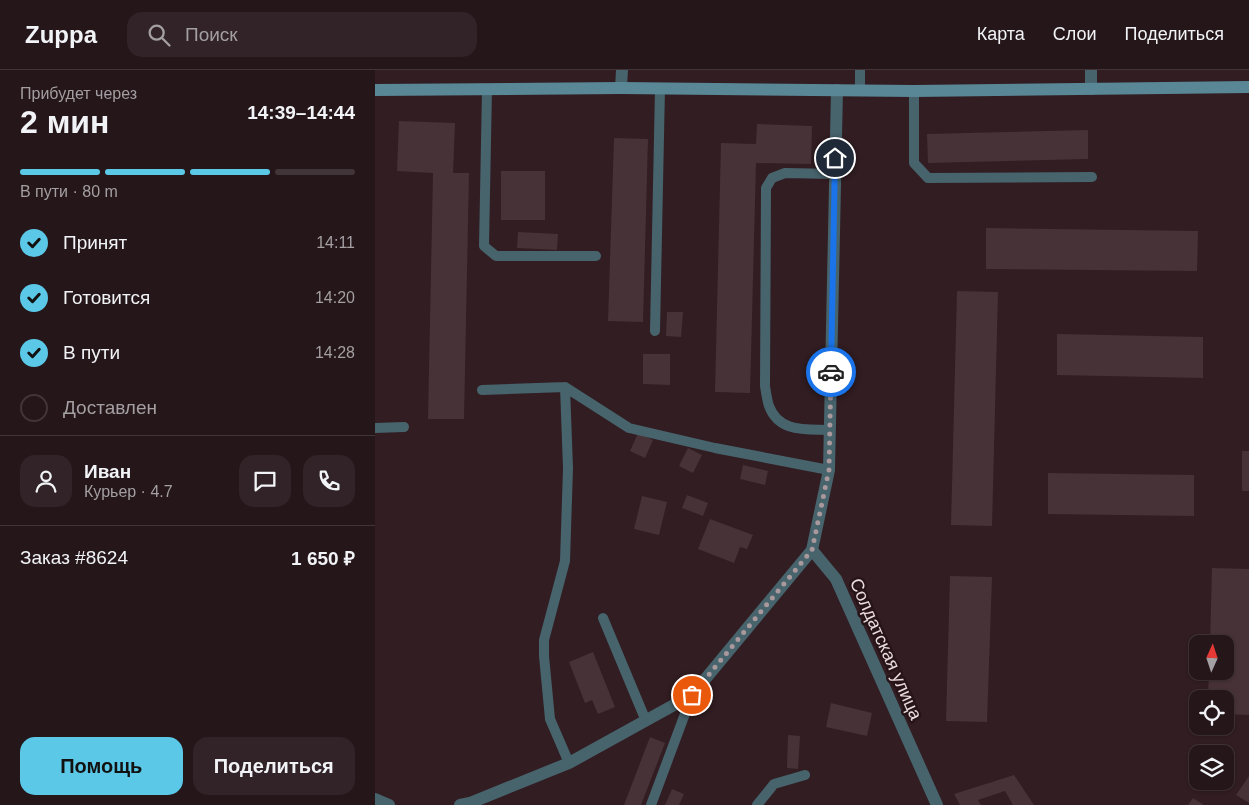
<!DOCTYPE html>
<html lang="ru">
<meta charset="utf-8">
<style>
:root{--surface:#25161a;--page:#312327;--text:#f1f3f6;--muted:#a39fa2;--line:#423539;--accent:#5bc8e7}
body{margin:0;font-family:Helvetica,sans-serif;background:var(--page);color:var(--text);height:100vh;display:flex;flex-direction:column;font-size:19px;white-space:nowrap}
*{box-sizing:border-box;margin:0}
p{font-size:16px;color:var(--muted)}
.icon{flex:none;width:28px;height:28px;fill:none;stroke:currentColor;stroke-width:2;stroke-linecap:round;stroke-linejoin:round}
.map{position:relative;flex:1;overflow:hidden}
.side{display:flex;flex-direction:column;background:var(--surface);width:375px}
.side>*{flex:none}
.needle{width:32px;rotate:3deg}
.buttons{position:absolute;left:814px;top:565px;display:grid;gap:10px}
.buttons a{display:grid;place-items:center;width:45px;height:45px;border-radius:10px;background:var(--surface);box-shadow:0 1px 4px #0004,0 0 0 1px var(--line);font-size:25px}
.pin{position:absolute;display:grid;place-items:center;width:42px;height:42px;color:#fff;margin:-21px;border:2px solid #fff;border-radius:50%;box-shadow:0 1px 5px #0007}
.courier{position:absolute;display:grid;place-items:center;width:50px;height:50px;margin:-25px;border:4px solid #1a73e8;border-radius:50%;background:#fff;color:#222;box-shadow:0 1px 6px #0007}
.overview em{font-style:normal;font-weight:800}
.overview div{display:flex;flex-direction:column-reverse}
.overview{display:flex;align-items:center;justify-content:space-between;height:85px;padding:0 20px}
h1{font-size:32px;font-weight:800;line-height:38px}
.bar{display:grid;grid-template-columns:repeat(4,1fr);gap:8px 5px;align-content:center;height:60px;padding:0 20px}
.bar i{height:6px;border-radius:4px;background:var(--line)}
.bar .on{background:var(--accent)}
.bar p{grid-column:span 4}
.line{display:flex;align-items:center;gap:12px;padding:0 20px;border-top:1px solid var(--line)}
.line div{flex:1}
.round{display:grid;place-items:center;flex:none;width:52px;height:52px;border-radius:15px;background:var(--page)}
ol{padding:0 20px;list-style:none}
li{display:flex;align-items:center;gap:15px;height:55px}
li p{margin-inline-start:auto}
li .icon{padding:5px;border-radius:50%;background:var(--accent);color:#111;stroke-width:4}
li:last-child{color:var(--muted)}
li i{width:28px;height:28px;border:2px solid var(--line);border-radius:50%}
.cta{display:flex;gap:10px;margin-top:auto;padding:10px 20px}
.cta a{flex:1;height:58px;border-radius:15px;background:var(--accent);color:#111;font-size:20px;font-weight:800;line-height:58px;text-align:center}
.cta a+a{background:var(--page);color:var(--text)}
header{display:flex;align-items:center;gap:30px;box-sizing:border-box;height:70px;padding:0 25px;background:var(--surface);border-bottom:1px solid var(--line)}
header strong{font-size:24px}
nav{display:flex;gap:28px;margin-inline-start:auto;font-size:18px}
.search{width:350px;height:45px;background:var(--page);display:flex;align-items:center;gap:12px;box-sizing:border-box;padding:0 18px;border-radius:15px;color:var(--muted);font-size:19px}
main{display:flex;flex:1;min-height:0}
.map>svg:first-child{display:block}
.building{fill:#473237}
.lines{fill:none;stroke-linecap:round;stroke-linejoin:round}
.lane{stroke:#47636c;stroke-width:10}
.street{stroke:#47636c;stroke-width:12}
.secondary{stroke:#598796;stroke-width:12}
.done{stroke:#a9989c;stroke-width:5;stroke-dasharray:0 9}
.route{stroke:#1a73e8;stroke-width:6}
.labels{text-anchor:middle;stroke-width:5;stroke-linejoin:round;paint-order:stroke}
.street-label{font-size:18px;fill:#e9dbde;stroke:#271419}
</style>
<header>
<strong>Zuppa</strong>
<div class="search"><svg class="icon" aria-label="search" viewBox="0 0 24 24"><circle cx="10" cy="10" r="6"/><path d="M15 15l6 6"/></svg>Поиск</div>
<nav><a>Карта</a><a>Слои</a><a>Поделиться</a></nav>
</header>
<main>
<section class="side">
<div class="overview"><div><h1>2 мин</h1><p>Прибудет через</p></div><em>14:39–14:44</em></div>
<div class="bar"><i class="on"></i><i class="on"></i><i class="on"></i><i></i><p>В пути · 80 m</p></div>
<ol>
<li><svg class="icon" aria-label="check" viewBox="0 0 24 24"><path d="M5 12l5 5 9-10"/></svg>Принят<p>14:11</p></li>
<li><svg class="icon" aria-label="check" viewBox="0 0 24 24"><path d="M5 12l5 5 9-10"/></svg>Готовится<p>14:20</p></li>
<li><svg class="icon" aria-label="check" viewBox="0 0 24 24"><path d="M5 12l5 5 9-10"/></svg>В пути<p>14:28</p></li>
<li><i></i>Доставлен</li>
</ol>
<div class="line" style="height:90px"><a class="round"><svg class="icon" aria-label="person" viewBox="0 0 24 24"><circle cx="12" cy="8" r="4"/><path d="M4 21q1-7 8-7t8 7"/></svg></a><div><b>Иван</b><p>Курьер · 4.7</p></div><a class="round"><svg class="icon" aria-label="chat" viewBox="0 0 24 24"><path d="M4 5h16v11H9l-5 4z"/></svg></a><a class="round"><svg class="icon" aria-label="phone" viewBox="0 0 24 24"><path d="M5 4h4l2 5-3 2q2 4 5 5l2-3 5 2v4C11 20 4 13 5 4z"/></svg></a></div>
<div class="line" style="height:65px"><div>Заказ #8624</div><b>1 650 ₽</b></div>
<div class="cta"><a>Помощь</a><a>Поделиться</a></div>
</section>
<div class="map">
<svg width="874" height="735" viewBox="0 0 874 735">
<rect width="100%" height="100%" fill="#311d22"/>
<path class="building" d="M24,51L80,53L78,103H94L89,349H53L58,103L22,101Z
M382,54L437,56L436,94L381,93L375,323L340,322L346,73L381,74Z
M713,60V89L553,93L552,64Z
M239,68L273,69L268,252L233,251Z
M126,101H170V150H126Z
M611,158L823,161L822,201L611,199Z
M143,162L183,164L182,180L142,178Z
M582,221L623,222L617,456L576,455Z
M292,242H308L306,267L291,266Z
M682,264L828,267V308L682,305Z
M268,284H295V315L268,314Z
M263,363L278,370L270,388L255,381Z
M313,378L327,385L318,403L304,396Z
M867,381H874V421H867Z
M368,395L393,401L390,415L365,409Z
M673,403L819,405V446L673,444Z
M312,425L333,433L328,446L307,438Z
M267,426L292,432L284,465L259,459Z
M335,449L378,465L372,479L365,477L359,493L323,479Z
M837,498L874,499V645L850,644V629H833L834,601H850V574H835Z
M575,506L617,507L612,652L571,651Z
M218,582L240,637L223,644L217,630L210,633L194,592Z
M456,633L497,643L492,666L451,657Z
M413,665L425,666L423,699L412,698Z
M275,667L290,673L266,735H249Z
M639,705L659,735H638L630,721L603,730L606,735H585L579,724Z
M874,706V733L861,725Z
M297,719L309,724L304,735H290Z
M818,728L829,735H813Z"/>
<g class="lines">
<path class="lane" d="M112,19L109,176L121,186H221
M485,20V0
M539,21V93L553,108L717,107
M280,261L285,18
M190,317L193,398L190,491L169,570V586L175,649L194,693
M107,320L190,317L254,358L340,378L454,400
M0,358L29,357
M455,360C431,359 404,363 394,336C392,330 391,322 390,316L391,118L397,108L410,103L460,104
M228,548L271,651
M276,735L317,625
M382,735L399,714L430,705"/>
<path class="street" d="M246,18L247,0
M716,19V0
M462,20L454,400L437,480L461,509L562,735
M0,729L14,735
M85,735L95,733L194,693L317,625L437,480"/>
<path class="secondary" d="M0,20L246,18L539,21L874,17"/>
</g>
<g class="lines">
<path class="done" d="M317,625L437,480L454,400L456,302"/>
<path class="route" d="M456,302L460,88"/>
</g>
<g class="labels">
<g class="street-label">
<text transform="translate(511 579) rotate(66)" y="6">Солдатская улица</text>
</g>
</g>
</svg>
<div class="buttons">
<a><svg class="needle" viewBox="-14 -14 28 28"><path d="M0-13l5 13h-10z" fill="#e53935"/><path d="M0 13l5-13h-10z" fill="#a39fa2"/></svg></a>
<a><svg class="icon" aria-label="locate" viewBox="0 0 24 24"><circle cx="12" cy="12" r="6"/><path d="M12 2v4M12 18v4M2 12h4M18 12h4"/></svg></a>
<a><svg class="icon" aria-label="layers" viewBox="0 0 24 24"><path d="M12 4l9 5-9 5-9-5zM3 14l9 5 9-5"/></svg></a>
</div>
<div class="pin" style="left:317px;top:625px;background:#ea580c"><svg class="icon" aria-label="bag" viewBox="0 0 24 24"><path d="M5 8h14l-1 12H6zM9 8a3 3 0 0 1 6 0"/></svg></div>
<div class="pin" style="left:460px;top:88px;background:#1f2937"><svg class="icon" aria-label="home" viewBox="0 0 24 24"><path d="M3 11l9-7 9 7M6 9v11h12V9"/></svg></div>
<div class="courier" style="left:456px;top:302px"><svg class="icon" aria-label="car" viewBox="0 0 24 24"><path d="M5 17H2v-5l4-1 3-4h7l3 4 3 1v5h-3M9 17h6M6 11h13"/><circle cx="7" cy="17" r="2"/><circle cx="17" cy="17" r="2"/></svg></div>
</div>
</main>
